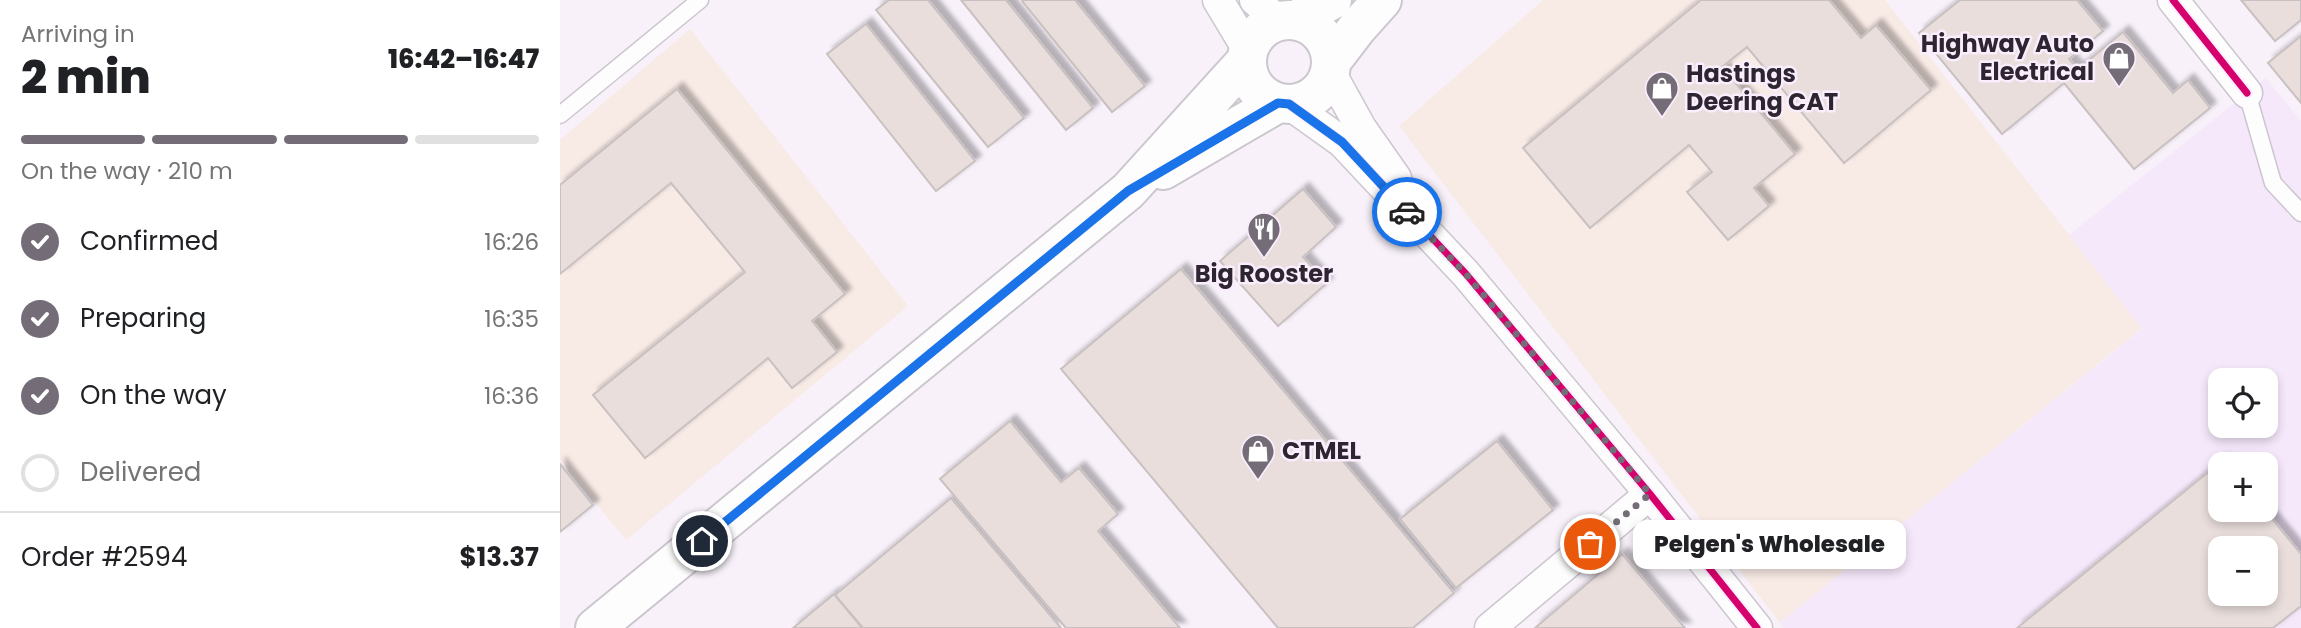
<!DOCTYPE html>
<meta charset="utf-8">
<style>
:root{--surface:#fff;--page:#f6f6f6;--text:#202124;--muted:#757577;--line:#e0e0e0;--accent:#746d77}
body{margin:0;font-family:Poppins,sans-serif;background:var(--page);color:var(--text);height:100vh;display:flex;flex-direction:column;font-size:26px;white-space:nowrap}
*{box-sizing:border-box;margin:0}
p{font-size:23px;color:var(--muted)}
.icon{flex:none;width:38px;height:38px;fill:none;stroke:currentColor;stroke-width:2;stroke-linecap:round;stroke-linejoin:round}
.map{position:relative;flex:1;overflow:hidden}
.details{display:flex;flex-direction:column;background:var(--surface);width:560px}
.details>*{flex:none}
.buttons{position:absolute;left:1648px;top:368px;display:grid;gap:14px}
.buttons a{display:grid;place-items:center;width:70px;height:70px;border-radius:14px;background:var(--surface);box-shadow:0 4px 10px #0003;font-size:35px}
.pin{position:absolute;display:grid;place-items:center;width:60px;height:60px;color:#fff;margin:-30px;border:4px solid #fff;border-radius:50%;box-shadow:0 2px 7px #0007}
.courier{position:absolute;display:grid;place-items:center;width:70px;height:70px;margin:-35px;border:5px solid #1a73e8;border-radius:50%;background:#fff;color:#222;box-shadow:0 2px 9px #0007}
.bubble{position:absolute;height:49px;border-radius:14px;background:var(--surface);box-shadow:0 4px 10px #0003;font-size:23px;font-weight:800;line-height:49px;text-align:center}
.overview em{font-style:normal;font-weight:800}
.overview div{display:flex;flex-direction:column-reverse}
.overview{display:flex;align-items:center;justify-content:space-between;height:119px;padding:0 21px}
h1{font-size:46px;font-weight:800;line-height:52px}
.bar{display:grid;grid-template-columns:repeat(4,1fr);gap:10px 7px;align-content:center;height:84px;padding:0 21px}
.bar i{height:9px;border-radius:5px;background:var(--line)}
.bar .selected{background:var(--accent)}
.bar p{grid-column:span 4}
.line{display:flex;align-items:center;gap:18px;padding:0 21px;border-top:2px solid var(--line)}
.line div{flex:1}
ol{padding:0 21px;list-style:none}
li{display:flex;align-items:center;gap:21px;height:77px}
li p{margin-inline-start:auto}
li .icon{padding:7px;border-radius:50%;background:var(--accent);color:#fff;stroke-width:4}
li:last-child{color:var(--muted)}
li i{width:38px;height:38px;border:4px solid var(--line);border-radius:50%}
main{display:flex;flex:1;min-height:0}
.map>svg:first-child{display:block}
.commercial{fill:#f8eae5}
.built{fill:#f5e8fb;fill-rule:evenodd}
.building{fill:#e9dedc;stroke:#c9c1c1;stroke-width:2;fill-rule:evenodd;filter:url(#shadow)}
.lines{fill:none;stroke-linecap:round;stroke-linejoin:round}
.service-casing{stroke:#ccc6cf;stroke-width:19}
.minor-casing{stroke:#ccc6cf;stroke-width:33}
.secondary-casing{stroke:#ccc6cf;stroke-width:42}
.service{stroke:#fefdfe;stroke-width:16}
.minor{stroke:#fefdfe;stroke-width:30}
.secondary{stroke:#fefdfe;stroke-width:38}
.cycleway-casing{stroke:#f9edfe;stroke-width:11}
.cycleway{stroke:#d6006c;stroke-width:7}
.done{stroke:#746d77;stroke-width:7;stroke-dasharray:0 12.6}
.route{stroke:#1a73e8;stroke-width:9}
.labels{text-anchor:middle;stroke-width:5;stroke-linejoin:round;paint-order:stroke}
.poi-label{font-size:24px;font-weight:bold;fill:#2d2630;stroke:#f9edfe;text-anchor:start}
</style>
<main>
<section class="details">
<div class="overview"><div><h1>2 min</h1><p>Arriving in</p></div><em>16:42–16:47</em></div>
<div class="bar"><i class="selected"></i><i class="selected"></i><i class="selected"></i><i></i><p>On the way · 210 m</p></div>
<ol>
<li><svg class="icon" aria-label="check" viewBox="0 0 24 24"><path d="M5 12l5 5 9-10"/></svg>Confirmed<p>16:26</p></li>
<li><svg class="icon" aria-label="check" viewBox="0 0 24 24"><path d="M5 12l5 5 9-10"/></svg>Preparing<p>16:35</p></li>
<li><svg class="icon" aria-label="check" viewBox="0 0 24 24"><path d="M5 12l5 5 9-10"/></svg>On the way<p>16:36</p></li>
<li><i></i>Delivered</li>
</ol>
<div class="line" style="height:91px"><div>Order #2594</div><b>$13.37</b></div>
</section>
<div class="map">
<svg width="1741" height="628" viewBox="0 0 1741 628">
<defs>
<filter id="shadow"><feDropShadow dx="6" dy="-6" stdDeviation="2" flood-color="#0004"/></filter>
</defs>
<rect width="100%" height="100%" fill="#f8f1fa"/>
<path class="commercial" d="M983,0H1325L1582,328L1220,623L839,126Z
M130,29L348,306L66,540L0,460V140Z"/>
<path class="built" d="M1706,78L1741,121V628H1224L1220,623L1582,329L1509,235ZM1661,380H1706V425H1661ZM1661,464H1706V509H1661ZM1661,548H1706V593H1661Z"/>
<path class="building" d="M329,0H368L464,118L428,147L316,10Z
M401,0H446L533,108L506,130Z
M463,0H515L585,86L552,112L462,1Z
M1141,0H1269L1301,38L1316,25L1371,90L1284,163L1187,47L1162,67L1235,154L1194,188L1209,206L1168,240L1127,192L1152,172L1129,145L1030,228L963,148Z
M1400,0H1517L1543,31L1509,59L1518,69L1563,32L1613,93L1628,80L1650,108L1574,169L1504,83L1442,134L1359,33Z
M1681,0H1741V20L1715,41Z
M306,24L415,161L376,191L267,54Z
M1741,36V103L1708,63Z
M117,89L285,294L252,321L277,352L232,388L208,358L85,458L33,395L185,272L111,183L0,274V185Z
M743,189L776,227L743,257L767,283L718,326L660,261Z
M621,269L894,593L853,628H718L501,369Z
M450,421L501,482L519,468L558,514L538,531L620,628H506L380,479Z
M937,441L993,510L896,588L840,519Z
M1663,460L1667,464H1661V509H1704L1741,554V606L1713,628H1457ZM1661,548H1706V593H1661Z
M0,464L33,505L0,532Z
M391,498L501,628H303L275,595Z
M1062,554L1125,628H975Z
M274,594L302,628H233Z"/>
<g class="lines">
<defs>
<path id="service" d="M1687,93L1713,183L1741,213
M0,115L140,0"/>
<path id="minor" d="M658,0L688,50
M695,0L718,21
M1613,0L1687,93
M770,72L801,128L836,178
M729,104L782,142L906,274L1090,494L1197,628
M930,628L1090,494"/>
<path id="secondary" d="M687 62a42 42 0 1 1 84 0a42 42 0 1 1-84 0Z
M736,20L772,0
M771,62L797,28L822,0
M603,170L718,103
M35,628L568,191L686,61"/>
</defs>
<use href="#service" class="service-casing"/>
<use href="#minor" class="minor-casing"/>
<use href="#secondary" class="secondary-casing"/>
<use href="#service" class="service"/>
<use href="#minor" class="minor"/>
<use href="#secondary" class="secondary"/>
<defs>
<path id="cycleway" d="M1613,0L1687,93
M729,104L782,142L906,274L1090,494L1197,628"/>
</defs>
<use href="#cycleway" class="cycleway-casing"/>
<use href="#cycleway" class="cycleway"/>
</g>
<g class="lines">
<path class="done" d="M847,212L906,274L1090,494L1030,544"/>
<path class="route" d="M142,541L568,191L718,103L729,104L782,142L847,212"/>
</g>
<defs>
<symbol id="shop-pin" viewBox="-11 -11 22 30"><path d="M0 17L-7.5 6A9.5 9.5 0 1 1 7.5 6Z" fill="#746d77" stroke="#f9edfe"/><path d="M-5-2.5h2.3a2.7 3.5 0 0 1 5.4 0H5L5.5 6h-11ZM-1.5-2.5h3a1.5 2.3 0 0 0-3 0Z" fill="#fff"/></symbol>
<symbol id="restaurant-pin" viewBox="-11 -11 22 30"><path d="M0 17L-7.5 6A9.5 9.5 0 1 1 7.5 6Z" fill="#746d77" stroke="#f9edfe"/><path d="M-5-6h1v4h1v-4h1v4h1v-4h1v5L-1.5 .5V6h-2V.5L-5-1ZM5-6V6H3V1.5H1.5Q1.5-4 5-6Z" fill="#fff"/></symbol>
</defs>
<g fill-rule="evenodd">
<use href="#shop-pin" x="1540" y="39" width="38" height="52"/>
<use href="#shop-pin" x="1083" y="69" width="38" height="52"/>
<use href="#restaurant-pin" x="685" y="210" width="38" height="52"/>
<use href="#shop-pin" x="679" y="432" width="38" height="52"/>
</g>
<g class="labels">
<g class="poi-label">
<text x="1534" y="52" text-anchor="end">Highway Auto<tspan x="1534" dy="28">Electrical</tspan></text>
<text x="1126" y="82">Hastings<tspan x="1126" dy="28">Deering CAT</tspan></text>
<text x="704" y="282" text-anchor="middle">Big Rooster</text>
<text x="722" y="459">CTMEL</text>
</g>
</g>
</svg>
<div class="buttons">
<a><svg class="icon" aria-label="locate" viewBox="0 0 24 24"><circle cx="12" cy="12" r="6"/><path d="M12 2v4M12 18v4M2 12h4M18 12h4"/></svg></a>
<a>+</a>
<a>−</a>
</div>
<div class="pin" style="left:1030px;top:544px;background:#ea580c"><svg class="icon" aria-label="bag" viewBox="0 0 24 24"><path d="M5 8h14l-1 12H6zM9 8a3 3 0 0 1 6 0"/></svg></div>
<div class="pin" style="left:142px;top:541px;background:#1f2937"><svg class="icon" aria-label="home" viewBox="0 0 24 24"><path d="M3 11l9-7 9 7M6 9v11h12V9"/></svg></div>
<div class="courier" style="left:847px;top:212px"><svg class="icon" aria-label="car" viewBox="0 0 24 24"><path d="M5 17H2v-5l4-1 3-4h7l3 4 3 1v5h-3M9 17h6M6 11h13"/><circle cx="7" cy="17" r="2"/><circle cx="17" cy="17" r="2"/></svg></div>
<div class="bubble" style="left:1073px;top:520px;width:273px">Pelgen's Wholesale</div>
</div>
</main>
